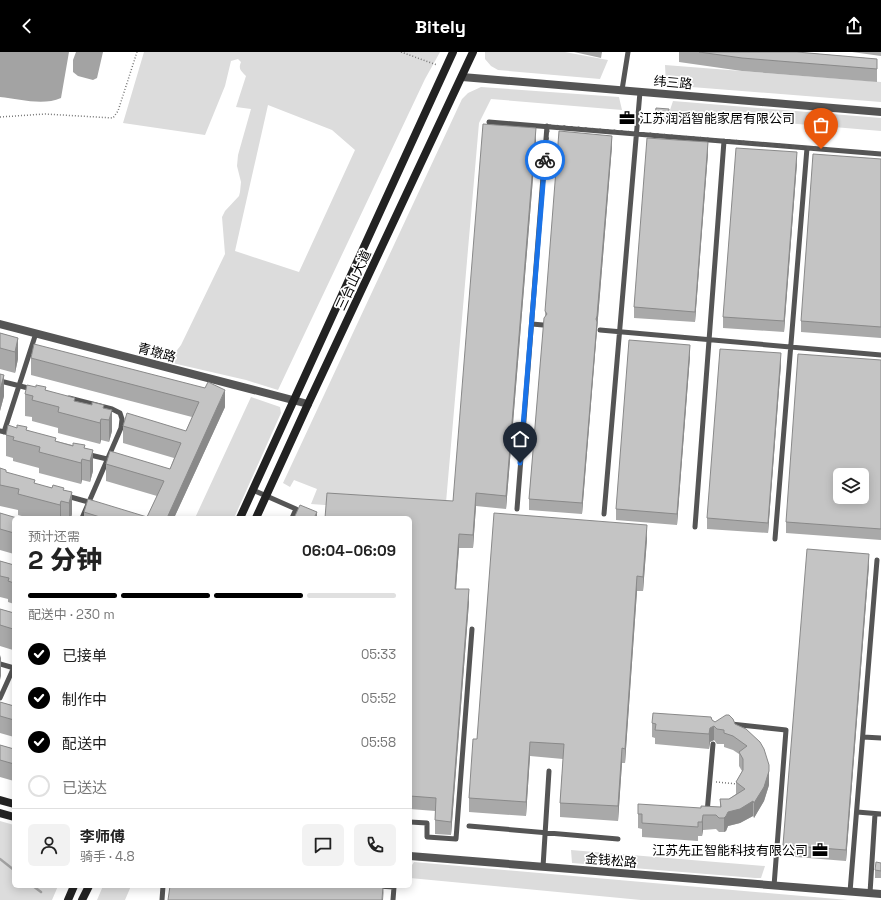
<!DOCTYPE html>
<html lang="zh">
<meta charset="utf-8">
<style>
:root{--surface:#fff;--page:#f2f2f2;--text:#222;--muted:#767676;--line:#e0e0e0;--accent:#000}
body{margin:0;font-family:"Space Grotesk","Noto Sans SC",sans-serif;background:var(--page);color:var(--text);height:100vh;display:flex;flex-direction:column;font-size:15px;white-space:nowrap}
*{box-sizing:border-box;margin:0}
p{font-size:13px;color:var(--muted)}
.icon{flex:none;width:22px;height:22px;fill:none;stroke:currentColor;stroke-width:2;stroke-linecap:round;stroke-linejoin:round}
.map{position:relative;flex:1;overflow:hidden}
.panel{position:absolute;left:12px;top:464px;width:400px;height:372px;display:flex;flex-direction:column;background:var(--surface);border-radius:6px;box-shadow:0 2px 10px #0003}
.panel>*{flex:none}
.controls{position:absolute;left:833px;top:416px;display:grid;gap:8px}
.controls a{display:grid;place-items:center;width:36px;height:36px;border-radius:6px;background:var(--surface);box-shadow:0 2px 10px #0003;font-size:20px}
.pin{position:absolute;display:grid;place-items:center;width:34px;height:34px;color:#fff;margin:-41px -17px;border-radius:50% 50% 50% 0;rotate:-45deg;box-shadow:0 0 4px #0007}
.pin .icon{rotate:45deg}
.courier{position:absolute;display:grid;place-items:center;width:40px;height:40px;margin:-20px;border:3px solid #1a73e8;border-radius:50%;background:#fff;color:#222;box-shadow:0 1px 5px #0007}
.head em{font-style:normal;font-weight:800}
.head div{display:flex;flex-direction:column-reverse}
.head{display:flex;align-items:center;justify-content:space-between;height:68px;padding:0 16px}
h1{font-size:26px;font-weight:800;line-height:30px}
.bar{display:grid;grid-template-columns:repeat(4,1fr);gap:6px 4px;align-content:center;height:48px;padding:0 16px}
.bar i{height:5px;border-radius:3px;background:var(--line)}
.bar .on{background:var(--accent)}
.bar p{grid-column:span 4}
.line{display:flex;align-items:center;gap:10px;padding:0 16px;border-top:1px solid var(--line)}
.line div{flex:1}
.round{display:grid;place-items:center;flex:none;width:42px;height:42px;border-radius:6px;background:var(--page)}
ol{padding:0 16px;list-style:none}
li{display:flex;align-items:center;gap:12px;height:44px}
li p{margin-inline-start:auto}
li .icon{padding:4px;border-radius:50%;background:var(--accent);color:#fff;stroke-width:4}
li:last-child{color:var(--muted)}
li i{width:22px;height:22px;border:2px solid var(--line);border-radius:50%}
header{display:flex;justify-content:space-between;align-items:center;height:52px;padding:0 16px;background:var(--accent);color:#fff;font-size:18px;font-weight:800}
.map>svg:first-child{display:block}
.green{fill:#dcdcdc;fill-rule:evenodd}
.water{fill:#a3a3a3}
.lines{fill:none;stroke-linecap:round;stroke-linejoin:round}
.stream{stroke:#a3a3a3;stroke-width:2.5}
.path{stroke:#777;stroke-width:1.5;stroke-dasharray:1 2;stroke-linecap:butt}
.lane{stroke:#555;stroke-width:5}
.street{stroke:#555;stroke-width:8}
.secondary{stroke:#222;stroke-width:8}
.wall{fill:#a9a9a9}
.shaded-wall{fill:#898989}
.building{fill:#c4c4c4;stroke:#898989;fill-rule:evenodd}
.done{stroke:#595959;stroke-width:4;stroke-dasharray:0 7.2}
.route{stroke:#1a73e8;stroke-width:5}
.labels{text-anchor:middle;stroke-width:3.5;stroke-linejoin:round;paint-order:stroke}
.street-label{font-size:13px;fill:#000;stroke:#fff}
.poi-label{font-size:13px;fill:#000;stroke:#fff;text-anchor:start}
</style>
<header><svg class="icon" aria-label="back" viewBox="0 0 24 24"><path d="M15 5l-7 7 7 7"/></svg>Bitely<svg class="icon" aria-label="share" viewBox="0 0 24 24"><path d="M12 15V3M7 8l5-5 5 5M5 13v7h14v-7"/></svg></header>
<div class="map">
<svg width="881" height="848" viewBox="0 0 881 848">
<rect width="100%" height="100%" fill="#fff"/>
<path class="green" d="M144,0H440L425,27L278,338L246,328L168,310L181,293L225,202L222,165L225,159L239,144L240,140L241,130L237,114L238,103L251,57L236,55L246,24C241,19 238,17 241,10L238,7L231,9L225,34L205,83L123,71ZM268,53L332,78L355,98L299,220L235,199Z
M485,0H565L608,8L600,27L498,18L491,14L485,7Z
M665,13L881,30V50L666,33Z
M481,35L619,45L622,58L491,47L479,71L445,462L311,452L317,437L294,428L290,435L283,431L462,47L468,41Z
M673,49L881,66V79L669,61Z
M251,345L280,355L281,361L234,466H195Z
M0,769L14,773V834H58L52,848H0Z
M571,798L765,814L761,826H755L572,811Z
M414,810L848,848H641L410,826V816Z
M103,834H131L125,848H97Z"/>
<path class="water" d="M0,0H69L61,46C43,54 19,47 0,45Z
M76,0H103L97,26L93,28L78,24L73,20V8Z"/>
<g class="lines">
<path class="stream" d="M0,807L14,818
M33,834L41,840"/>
<path class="path" d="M401,0L437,13
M0,65L45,62L113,66L118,59L137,0
M716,730L738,732"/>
<path class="lane" d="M622,38L628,0
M489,70L881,102
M532,272L543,273
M600,278L881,303
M0,329L32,337
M69,346L112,357L120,361L122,367L121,376L82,466
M0,379L13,382
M4,380L36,281
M86,402L107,407
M253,438L296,457L292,466
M67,444L92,451
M517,457L547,74
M604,462L640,40
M695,475L724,89
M775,487L807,96
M0,612L14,616
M0,646L14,615
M731,672L786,678L774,834
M863,685L881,686
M857,760L881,762
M707,761L713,692
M410,770L427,771V785L456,787L472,577
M469,774L618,787
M543,815L549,719
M378,834L394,835L393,848
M850,840L877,508
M870,841L875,762
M162,848L163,834"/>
<path class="street" d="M462,25L881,60
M0,272L308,352
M410,804L881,842"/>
<path class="secondary" d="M240,466L453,0
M256,466L308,352L473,0
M0,748L14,752
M0,761L14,765
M68,848L74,834
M82,848L89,834"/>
</g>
<path class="wall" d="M574,0H602L601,6Z
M679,0H797L877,7V30L742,19L679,10Z
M852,0H881V4Z
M656,56L669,65V71L655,70Z
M536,89L506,457L476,454L473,496H459L456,537L469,550L451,783L435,782V759L410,757V466L453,449Z
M612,94L582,462L529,458V447L545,265V259Z
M708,101L695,270L634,266V255Z
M881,107V286L801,280V269Z
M797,111L784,280L723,276V265Z
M0,281L18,286V307L15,321L0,317Z
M690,304L677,473L616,468V457Z
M31,306L225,355L174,466H84V460L147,465L157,444L106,429V412L170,417L174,406L123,391V374L186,379L192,365L31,323Z
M881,308V488L786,481V470Z
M781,312L768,481L707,477V466Z
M0,322L4,344L0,359Z
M46,338L75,349L112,358V379L109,390L101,388L100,392L58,381V376L32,369V365L25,364V342Z
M27,378L56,389L93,398V419L90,430L82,428L81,432L39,421V416L13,409V406L6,404V383Z
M0,416L6,420L35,432L72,440V462L71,466H29L18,463V458L0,454Z
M0,461L14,466V502L0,498Z
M647,487L643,539H637L625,711H622L618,769L560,765V751L563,707L530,704L526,764L469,760V746L477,687Z
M0,509L14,513V552L8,550V547L0,545Z
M869,513L846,809L783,804V793Z
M0,557L14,561L13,598L0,594Z
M14,619V641L13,640V623Z
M0,650L14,654V685L0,681Z
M712,668L715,670L735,672L769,727V733L764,749L754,766L753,764L740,771L728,774L726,779L724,780H719L716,777L703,778L702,784H698V789L642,785V777L638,776V762L720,755V747H729L736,742V730L742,719L739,714V702L733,698L724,695V692H717L714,688L710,690L709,697L655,692V686L652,685V671Z
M0,693L14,697V729L0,725Z
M881,811V826H875V818Z"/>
<path class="shaded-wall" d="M536,76V89L506,457V444Z
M612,84V94L582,462V451L596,267Z
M708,90V101L695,270V260Z
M797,100V111L784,280V269Z
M18,286V307L15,321V300Z
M690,293V304L677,473V462Z
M781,301V312L768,481V471Z
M4,323V344L0,359V338Z
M225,338V355L174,466H167Z
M112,358V379L109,390V368Z
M101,367V388L100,392V371Z
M93,398V419L90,430V409Z
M82,407V428L81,432V411Z
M72,440V462L71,466H69V451Z
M476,441V454L473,496V483Z
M61,449V466H60V453Z
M317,460V466H314Z
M647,473V487L643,539V525Z
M459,482V496L455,550V537Z
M869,502V513L846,809V798Z
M637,524V539L625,711V697Z
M469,537V550L451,783V770Z
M14,573V594L13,598V577Z
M1,603V624L0,628V606Z
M714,674V688L710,690L709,697V682L710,676Z
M530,690V704L526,764V750Z
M622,696V711L618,769V754Z
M769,713V733L764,749L754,766V751Z
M753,749V764L740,771L728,774L726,779L724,780V766L728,760Z
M703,763V778L702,784V770Z
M384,834L383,848H382Z"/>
<path class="building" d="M699,0H797L877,7V17L742,6Z
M656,56L669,57V64L655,63Z
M483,72L536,76L506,444L476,441L473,483L459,482L455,537H469L451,770L435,768L436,746L410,744V466H325L327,441L453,449Z
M559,79L612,84L597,264L596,267L597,270L582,451L529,447L544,266L547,262L545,259Z
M647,86L708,90L695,260L634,255Z
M736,96L797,100L784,269L723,265Z
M813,102L881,107V275L801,269Z
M0,281L18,286L15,300L0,296Z
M629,288L690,293L677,462L616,457Z
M34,292L205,336L208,330L225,338L167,466H103L84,460L88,447L147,465L164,429L106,412L110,399L170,417L181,391L123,374L127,361L186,379L199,350L31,306Z
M720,297L781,301L768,471L707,466Z
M798,302L881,308V477L786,470ZM840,423H862V445H840Z
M0,322L4,323L0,338Z
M27,333L36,335V333L46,335L45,338L75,346L74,349L92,353V350L104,353L103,356L112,358L109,368L101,367L100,371L58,360L59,355L32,348L33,344L25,342Z
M8,373L17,376V373L27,375L26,378L56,386L55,389L73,394V391L85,393L84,396L93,398L90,409L82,407L81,411L39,400L40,395L13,388L14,385L6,383Z
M0,416L6,418V420L35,428L34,431L52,436L53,433L64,436L63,438L72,440L69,451L61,449L60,453L18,442L19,437L0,433Z
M300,453L317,460L314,466H294Z
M0,461L17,466H14V481L0,477Z
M494,461L647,473L643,525L637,524L625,697L622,696L618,754L560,751L564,692L530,690L526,750L469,746L473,687H477Z
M807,497L869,502L846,798L783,793Z
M0,509L14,513V531L8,529L9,526L0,524Z
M0,557L14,561V573L13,577L0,573Z
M0,650L14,654V668L0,664Z
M653,661L711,665L712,668L715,670L726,663H729L733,667L735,672L746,677L760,690L764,697L769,713V719L764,735L754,751L753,749L740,757L728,760L726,764L724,766H719L716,763H703L702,770H698V775L642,771V762H638V752L701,756V754L721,755L720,747H729L745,737L736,730L743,718V707L739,700L747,694L733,684L724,681V678L717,677L714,674L710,676L709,682L655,678L656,672L652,671Z
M0,693L14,697V712L0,708Z
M876,810L881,811V819L875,818Z
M170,834H383L382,848H168Z"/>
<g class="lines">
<path class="done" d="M545,108L548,74L821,97"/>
<path class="route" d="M520,411L545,108"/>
</g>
<defs>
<symbol id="office-bare" viewBox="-9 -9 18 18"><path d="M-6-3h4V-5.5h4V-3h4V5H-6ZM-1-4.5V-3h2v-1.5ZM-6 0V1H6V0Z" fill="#000" stroke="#fff" stroke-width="2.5" paint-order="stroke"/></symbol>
</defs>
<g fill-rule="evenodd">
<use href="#office-bare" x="616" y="55" width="22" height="22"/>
<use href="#office-bare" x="809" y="787" width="22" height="22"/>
</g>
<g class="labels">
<g class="street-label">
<text transform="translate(673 30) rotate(5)" y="5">纬三路</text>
<text transform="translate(353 228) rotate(-65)" y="5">三台山大道</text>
<text transform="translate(157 300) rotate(15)" y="5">青墩路</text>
<text transform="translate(611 808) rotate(5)" y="5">金钱松路</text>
</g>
<g class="poi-label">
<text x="639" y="71">江苏润滔智能家居有限公司</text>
<text x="808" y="803" text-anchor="end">江苏先正智能科技有限公司</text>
</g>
</g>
</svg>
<div class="controls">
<a><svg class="icon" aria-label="layers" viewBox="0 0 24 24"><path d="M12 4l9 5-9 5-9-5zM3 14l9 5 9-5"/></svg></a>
</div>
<div class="pin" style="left:821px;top:97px;background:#ea580c"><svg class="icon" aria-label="bag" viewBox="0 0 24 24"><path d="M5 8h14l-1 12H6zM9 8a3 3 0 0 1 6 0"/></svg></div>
<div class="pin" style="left:520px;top:411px;background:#1f2937"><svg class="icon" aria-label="home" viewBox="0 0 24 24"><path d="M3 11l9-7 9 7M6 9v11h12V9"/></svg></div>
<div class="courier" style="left:545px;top:108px"><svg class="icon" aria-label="bike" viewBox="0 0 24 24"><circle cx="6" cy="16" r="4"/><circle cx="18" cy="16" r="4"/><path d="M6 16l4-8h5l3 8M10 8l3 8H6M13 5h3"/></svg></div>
<section class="panel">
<div class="head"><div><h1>2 分钟</h1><p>预计还需</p></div><em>06:04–06:09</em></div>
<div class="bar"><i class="on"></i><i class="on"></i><i class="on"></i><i></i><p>配送中 · 230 m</p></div>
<ol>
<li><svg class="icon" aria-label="check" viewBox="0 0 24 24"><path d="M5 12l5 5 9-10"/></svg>已接单<p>05:33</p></li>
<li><svg class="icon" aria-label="check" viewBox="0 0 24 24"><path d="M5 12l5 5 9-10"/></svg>制作中<p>05:52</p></li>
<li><svg class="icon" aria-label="check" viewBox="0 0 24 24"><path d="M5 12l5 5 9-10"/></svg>配送中<p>05:58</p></li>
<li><i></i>已送达</li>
</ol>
<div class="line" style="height:72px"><a class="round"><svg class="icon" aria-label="person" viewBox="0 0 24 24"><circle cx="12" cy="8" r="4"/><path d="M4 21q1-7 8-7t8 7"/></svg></a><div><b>李师傅</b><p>骑手 · 4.8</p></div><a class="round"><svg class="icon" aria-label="chat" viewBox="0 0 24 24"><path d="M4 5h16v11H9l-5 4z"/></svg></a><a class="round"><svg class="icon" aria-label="phone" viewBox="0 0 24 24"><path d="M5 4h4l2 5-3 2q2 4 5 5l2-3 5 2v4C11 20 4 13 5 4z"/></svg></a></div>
</section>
</div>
